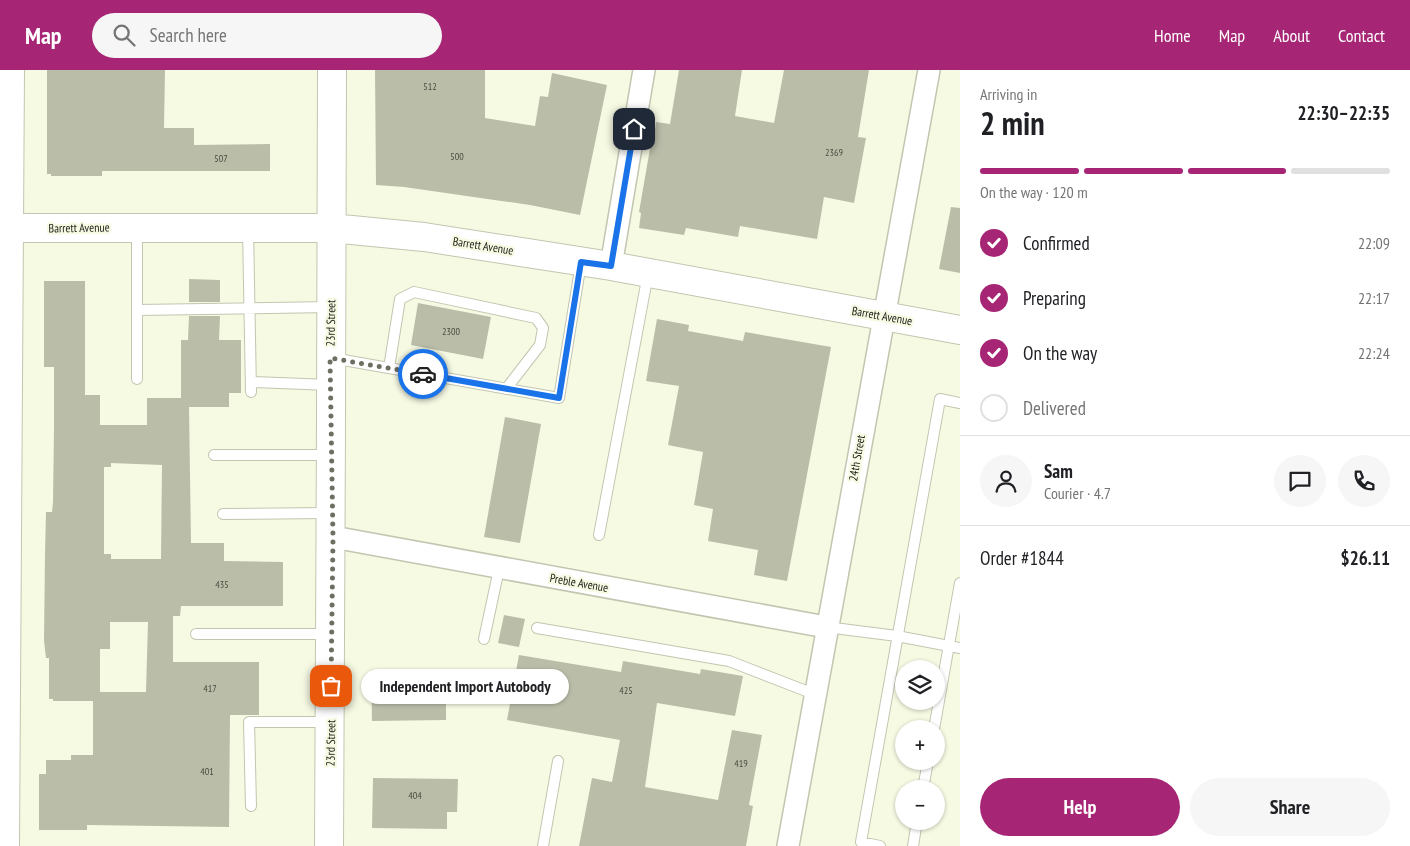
<!DOCTYPE html>
<meta charset="utf-8">
<style>
:root{--surface:#fff;--page:#f6f6f6;--text:#202124;--muted:#757577;--line:#e0e0e0;--accent:#a62574}
body{margin:0;font-family:"PT Sans Narrow",sans-serif;background:var(--page);color:var(--text);height:100vh;display:flex;flex-direction:column;font-size:19px;white-space:nowrap}
*{box-sizing:border-box;margin:0}
p{font-size:16px;color:var(--muted)}
.icon{flex:none;width:28px;height:28px;fill:none;stroke:currentColor;stroke-width:2;stroke-linecap:round;stroke-linejoin:round}
.map{position:relative;flex:1;overflow:hidden}
.details{display:flex;flex-direction:column;background:var(--surface);width:450px}
.details>*{flex:none}
.fabs{position:absolute;left:895px;top:590px;display:grid;gap:10px}
.fabs a{display:grid;place-items:center;width:50px;height:50px;border-radius:50%;background:var(--surface);box-shadow:0 1px 4px #0004;font-size:25px}
.pin{position:absolute;display:grid;place-items:center;width:42px;height:42px;color:#fff;margin:-21px;border-radius:10px;box-shadow:0 2px 8px #0006}
.courier{position:absolute;display:grid;place-items:center;width:50px;height:50px;margin:-25px;border:4px solid #1a73e8;border-radius:50%;background:#fff;color:#222;box-shadow:0 1px 6px #0007}
.bubble{position:absolute;height:35px;border-radius:18px;background:var(--surface);box-shadow:0 1px 4px #0004;font-size:16px;font-weight:600;line-height:35px;text-align:center}
.headline em{font-style:normal;font-weight:600}
.headline div{display:flex;flex-direction:column-reverse}
.headline{display:flex;align-items:center;justify-content:space-between;height:85px;padding:0 20px}
h1{font-size:32px;font-weight:600;line-height:38px}
.bar{display:grid;grid-template-columns:repeat(4,1fr);gap:8px 5px;align-content:center;height:60px;padding:0 20px}
.bar i{height:6px;border-radius:4px;background:var(--line)}
.bar .on{background:var(--accent)}
.bar p{grid-column:span 4}
.line{display:flex;align-items:center;gap:12px;padding:0 20px;border-top:1px solid var(--line)}
.line div{flex:1}
.round{display:grid;place-items:center;flex:none;width:52px;height:52px;border-radius:26px;background:var(--page)}
ol{padding:0 20px;list-style:none}
li{display:flex;align-items:center;gap:15px;height:55px}
li p{margin-inline-start:auto}
li .icon{padding:5px;border-radius:50%;background:var(--accent);color:#fff;stroke-width:4}
li:last-child{color:var(--muted)}
li i{width:28px;height:28px;border:2px solid var(--line);border-radius:50%}
.button{display:flex;gap:10px;margin-top:auto;padding:10px 20px}
.button a{flex:1;height:58px;border-radius:30px;background:var(--accent);color:#fff;font-size:20px;font-weight:600;line-height:58px;text-align:center}
.button a+a{background:var(--page);color:var(--text)}
header{display:flex;align-items:center;gap:30px;box-sizing:border-box;height:70px;padding:0 25px;background:var(--accent);color:#fff}
header strong{font-size:24px}
nav{display:flex;gap:28px;margin-inline-start:auto;font-size:18px}
.search{width:350px;height:45px;background:var(--page);display:flex;align-items:center;gap:12px;box-sizing:border-box;padding:0 18px;border-radius:28px;color:var(--muted);font-size:19px}
main{display:flex;flex:1;min-height:0}
.map>svg:first-child{display:block}
.building{fill:#babea9;fill-rule:evenodd}
.lines{fill:none;stroke-linecap:round;stroke-linejoin:round}
.service-casing{stroke:#c2c6b0;stroke-width:12}
.minor-casing{stroke:#c2c6b0;stroke-width:24}
.secondary-casing{stroke:#c2c6b0;stroke-width:30}
.service{stroke:#fff;stroke-width:10}
.minor{stroke:#fff;stroke-width:21}
.secondary{stroke:#fff;stroke-width:28}
.done{stroke:#6d6f62;stroke-width:5;stroke-dasharray:0 9}
.route{stroke:#1a73e8;stroke-width:6}
.labels{text-anchor:middle;stroke-width:4.5;stroke-linejoin:round;paint-order:stroke}
.number-label{font-size:10px;fill:#494a3f}
.street-label{font-size:12px;fill:#23241c;stroke:#f6fae3}
</style>
<header>
<strong>Map</strong>
<div class="search"><svg class="icon" aria-label="search" viewBox="0 0 24 24"><circle cx="10" cy="10" r="6"/><path d="M15 15l6 6"/></svg>Search here</div>
<nav><a>Home</a><a>Map</a><a>About</a><a>Contact</a></nav>
</header>
<main>
<div class="map">
<svg width="960" height="776" viewBox="0 0 960 776">
<rect width="100%" height="100%" fill="#f6fae3"/>
<path class="building" d="M47,0H165L164,58H194V75L270,74V101H102V106H51V104H47Z
M375,0H485V48L535,56L540,26L548,27L552,3L607,15L580,145L530,135L404,117L376,115Z
M679,0H742L735,46L774,53L784,0H869L858,67L866,68L854,133L824,127L817,169L740,156L738,167L686,158L684,165L639,158L641,143L639,142L652,67H654L656,52L670,54Z
M951,137L960,138V203L939,199Z
M189,209L220,210V232H189Z
M44,211H85V325H100V355H147V328H181V270H188L189,246H220L219,270H241V323H229V337H189L191,473H224V491L283,492V536H181L180,546H173V592H259V645H230L229,757L87,755V760H39V704H46V690H71V685H93V631H53V629H49V588H46L44,571L45,484L46,442H52L53,432L54,358V297H44ZM111,393L162,395L161,489H111V484H104V397H111ZM110,552H148L146,622H100V579H110Z
M418,233L491,247L483,289L411,275Z
M657,249L689,255L688,261L743,271L745,262L831,277L787,511L754,505L758,480L708,471L713,439L694,435L703,382L668,375L679,316L646,311Z
M505,347L541,354L520,473L484,467Z
M504,545L525,549L519,577L498,573Z
M519,585L621,602L623,591L700,604L701,599L743,606L735,646L657,633L645,717L718,730L732,660L762,665L749,735L753,736L746,776H579L592,708L612,712L620,670L507,650Z
M371,600H446V650L372,651Z
M373,708L458,709L457,742H447V759L372,758Z"/>
<g class="lines">
<defs>
<path id="service" d="M248,158L251,322
M137,160V309
M137,240L330,237
M332,288L559,328L581,193
M389,298L400,229L414,222L536,248L543,258L540,275L506,319
M251,312L330,315
M214,385H330
M223,444L329,443
M599,465L648,204
M826,557L897,566L960,578
M537,558L729,591L814,624
M196,564H330
M484,569L499,499
M934,659L960,513
M923,719L928,691
M251,736L249,652H330
M543,776L558,691
M880,776L861,772L940,329L960,333
M913,776L917,751"/>
<path id="minor" d="M611,196L644,0
M333,467L826,557
M788,776L929,0"/>
<path id="secondary" d="M0,158H331L424,167L611,196L960,260
M5,776L10,0
M329,776C332,517 330,259 332,0"/>
</defs>
<use href="#service" class="service-casing"/>
<use href="#minor" class="minor-casing"/>
<use href="#secondary" class="secondary-casing"/>
<use href="#service" class="service"/>
<use href="#minor" class="minor"/>
<use href="#secondary" class="secondary"/>
</g>
<g class="lines">
<path class="done" d="M331,616L333,468L330,288L423,304"/>
<path class="route" d="M423,304L559,328L581,192L611,196L634,59"/>
</g>
<g class="labels">
<g class="number-label">
<text x="430" y="20">512</text>
<text x="834" y="86">2369</text>
<text x="457" y="90">500</text>
<text x="221" y="92">507</text>
<text x="451" y="265">2300</text>
<text x="222" y="518">435</text>
<text x="210" y="622">417</text>
<text x="626" y="624">425</text>
<text x="741" y="697">419</text>
<text x="207" y="705">401</text>
<text x="415" y="729">404</text>
</g>
<g class="street-label">
<text transform="translate(79 158) rotate(-1)" y="4">Barrett Avenue</text>
<text transform="translate(483 176) rotate(9)" y="4">Barrett Avenue</text>
<text transform="translate(882 246) rotate(10)" y="4">Barrett Avenue</text>
<text transform="translate(331 253) rotate(-89)" y="4">23rd Street</text>
<text transform="translate(857 388) rotate(-80)" y="4">24th Street</text>
<text transform="translate(579 513) rotate(10)" y="4">Preble Avenue</text>
<text transform="translate(331 673) rotate(-89)" y="4">23rd Street</text>
</g>
</g>
</svg>
<div class="fabs">
<a><svg class="icon" aria-label="layers" viewBox="0 0 24 24"><path d="M12 4l9 5-9 5-9-5zM3 14l9 5 9-5"/></svg></a>
<a>+</a>
<a>−</a>
</div>
<div class="pin" style="left:331px;top:616px;background:#ea580c"><svg class="icon" aria-label="bag" viewBox="0 0 24 24"><path d="M5 8h14l-1 12H6zM9 8a3 3 0 0 1 6 0"/></svg></div>
<div class="pin" style="left:634px;top:59px;background:#1f2937"><svg class="icon" aria-label="home" viewBox="0 0 24 24"><path d="M3 11l9-7 9 7M6 9v11h12V9"/></svg></div>
<div class="courier" style="left:423px;top:304px"><svg class="icon" aria-label="car" viewBox="0 0 24 24"><path d="M5 17H2v-5l4-1 3-4h7l3 4 3 1v5h-3M9 17h6M6 11h13"/><circle cx="7" cy="17" r="2"/><circle cx="17" cy="17" r="2"/></svg></div>
<div class="bubble" style="left:361px;top:599px;width:208px">Independent Import Autobody</div>
</div>
<section class="details">
<div class="headline"><div><h1>2 min</h1><p>Arriving in</p></div><em>22:30–22:35</em></div>
<div class="bar"><i class="on"></i><i class="on"></i><i class="on"></i><i></i><p>On the way · 120 m</p></div>
<ol>
<li><svg class="icon" aria-label="check" viewBox="0 0 24 24"><path d="M5 12l5 5 9-10"/></svg>Confirmed<p>22:09</p></li>
<li><svg class="icon" aria-label="check" viewBox="0 0 24 24"><path d="M5 12l5 5 9-10"/></svg>Preparing<p>22:17</p></li>
<li><svg class="icon" aria-label="check" viewBox="0 0 24 24"><path d="M5 12l5 5 9-10"/></svg>On the way<p>22:24</p></li>
<li><i></i>Delivered</li>
</ol>
<div class="line" style="height:90px"><a class="round"><svg class="icon" aria-label="person" viewBox="0 0 24 24"><circle cx="12" cy="8" r="4"/><path d="M4 21q1-7 8-7t8 7"/></svg></a><div><b>Sam</b><p>Courier · 4.7</p></div><a class="round"><svg class="icon" aria-label="chat" viewBox="0 0 24 24"><path d="M4 5h16v11H9l-5 4z"/></svg></a><a class="round"><svg class="icon" aria-label="phone" viewBox="0 0 24 24"><path d="M5 4h4l2 5-3 2q2 4 5 5l2-3 5 2v4C11 20 4 13 5 4z"/></svg></a></div>
<div class="line" style="height:65px"><div>Order #1844</div><b>$26.11</b></div>
<div class="button"><a>Help</a><a>Share</a></div>
</section>
</main>
